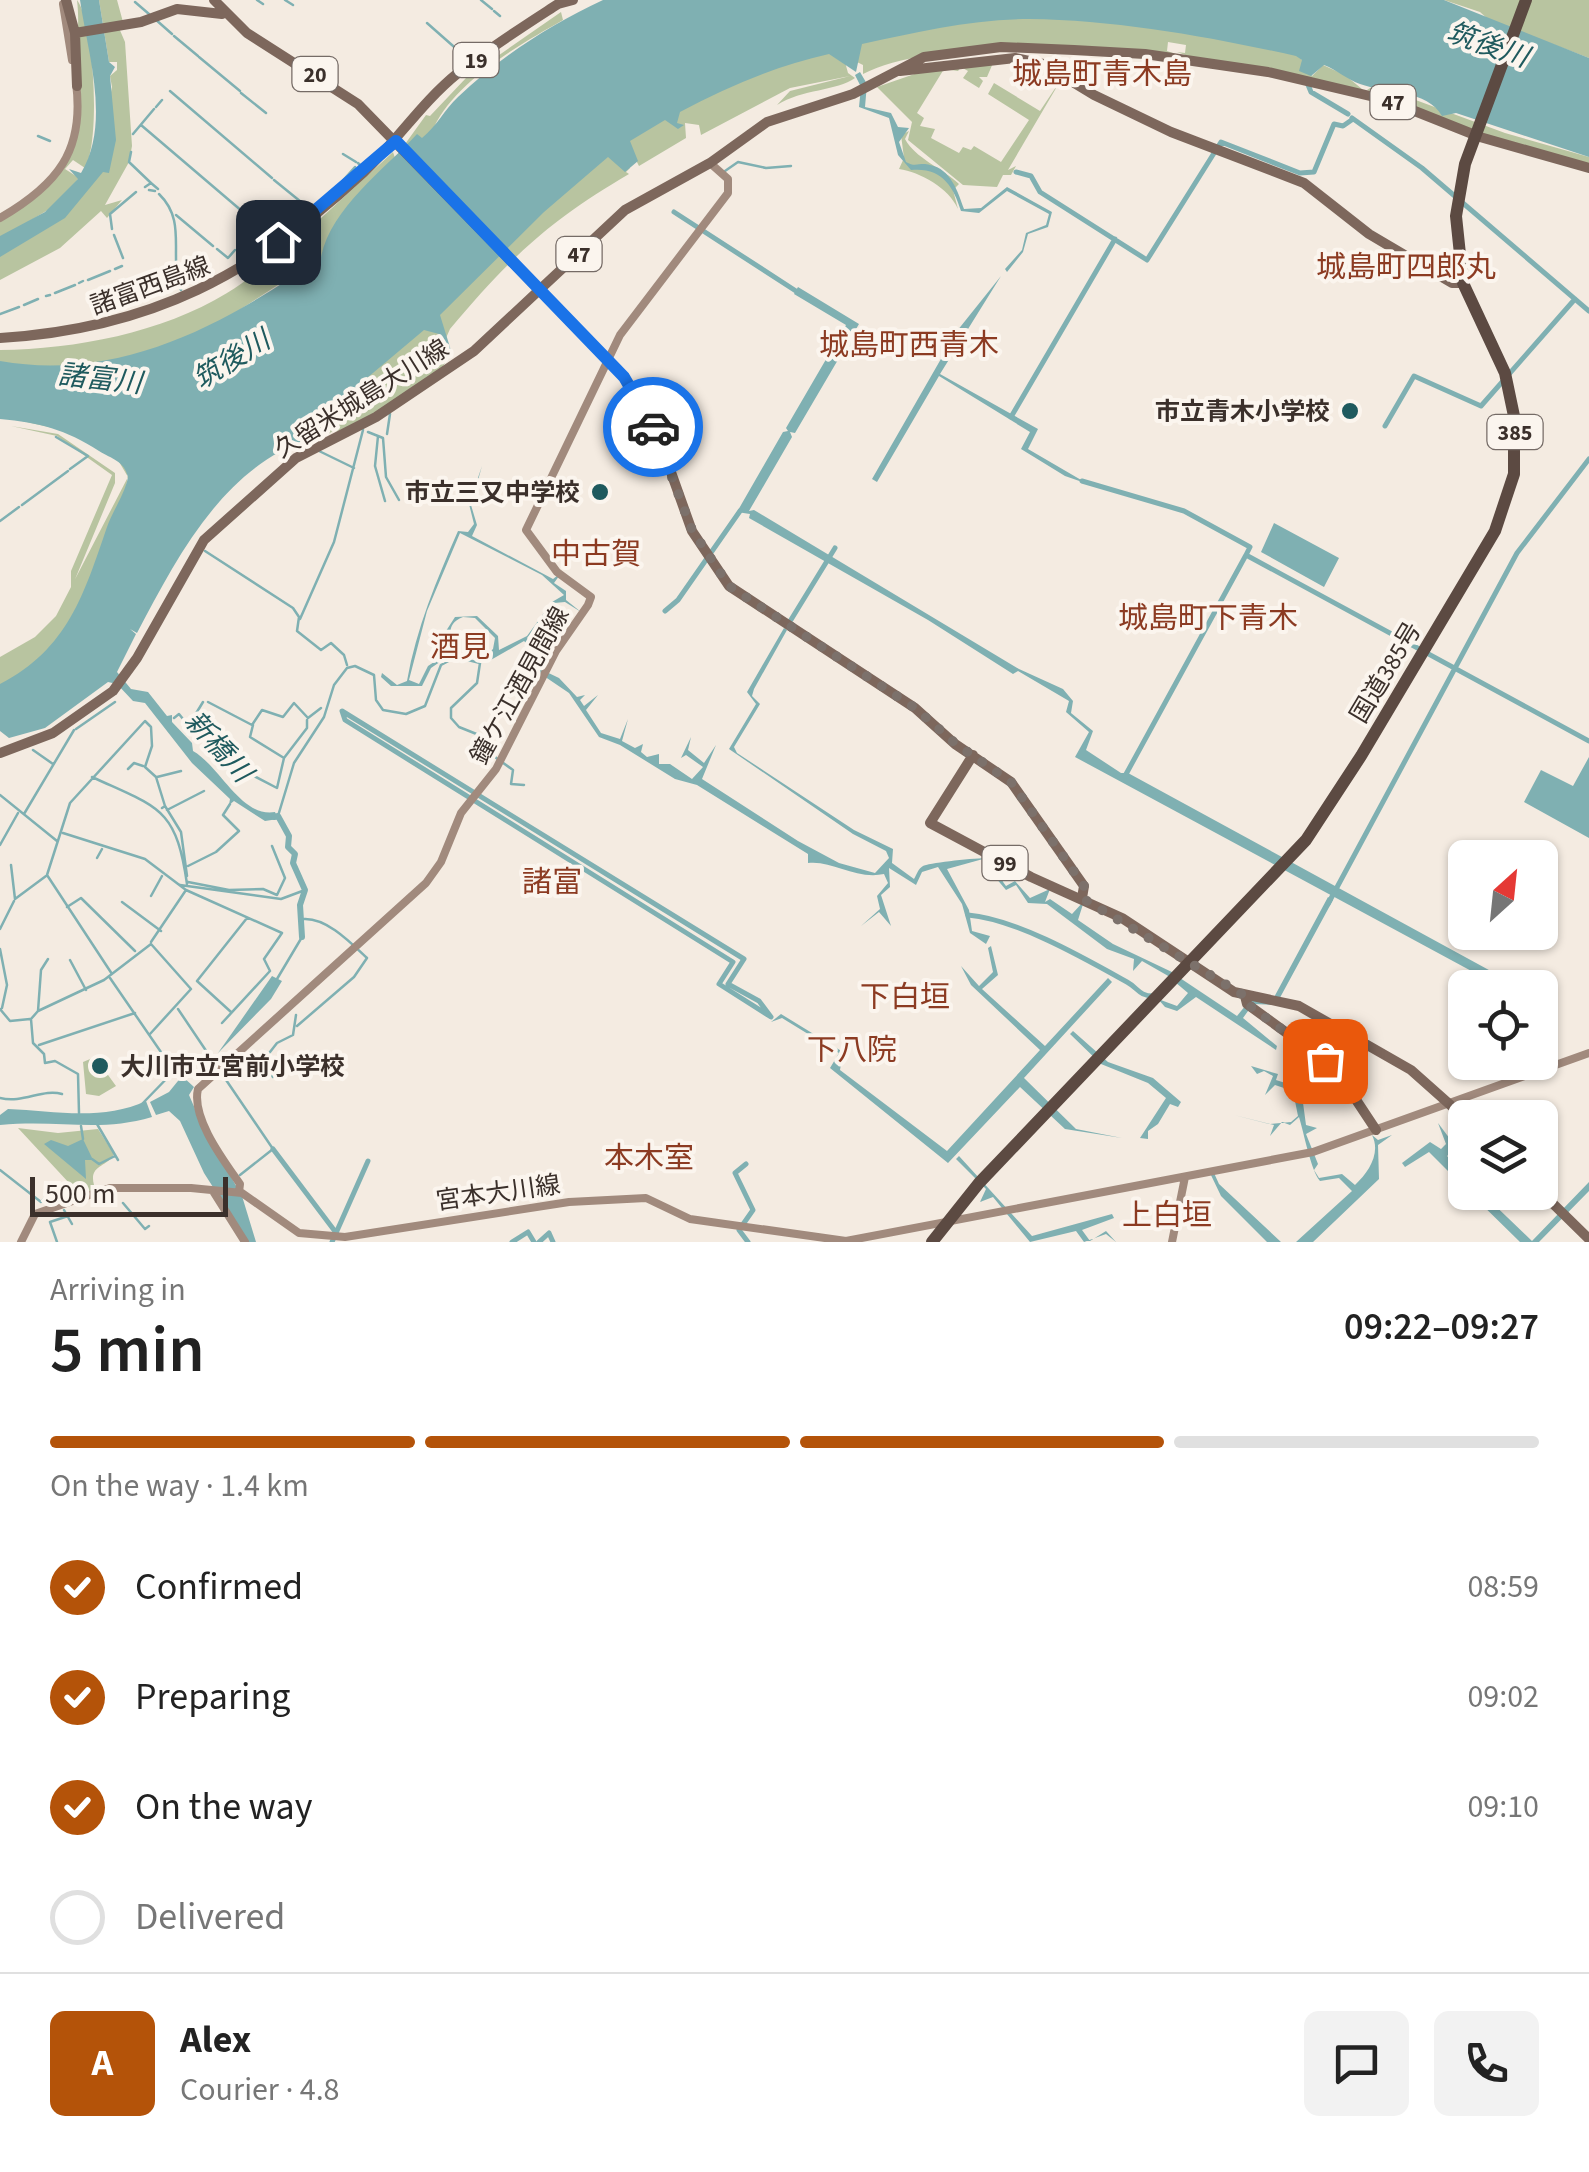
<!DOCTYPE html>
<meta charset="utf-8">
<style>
:root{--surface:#fff;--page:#f2f2f2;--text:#222;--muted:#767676;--line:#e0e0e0;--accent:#b45309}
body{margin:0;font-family:"Source Sans 3","Noto Sans JP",sans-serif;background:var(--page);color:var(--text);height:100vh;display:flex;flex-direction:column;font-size:38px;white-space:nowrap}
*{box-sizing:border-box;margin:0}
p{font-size:32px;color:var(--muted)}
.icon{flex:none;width:55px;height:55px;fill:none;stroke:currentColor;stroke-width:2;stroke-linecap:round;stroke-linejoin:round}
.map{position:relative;height:1242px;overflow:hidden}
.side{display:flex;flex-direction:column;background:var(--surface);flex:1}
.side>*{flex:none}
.needle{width:65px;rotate:27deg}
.fabs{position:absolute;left:1448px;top:840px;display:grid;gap:20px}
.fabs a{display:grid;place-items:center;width:110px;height:110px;border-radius:15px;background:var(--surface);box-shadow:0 2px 8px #0004;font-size:50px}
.scale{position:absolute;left:30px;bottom:25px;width:198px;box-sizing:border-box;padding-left:10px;border:5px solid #3b302b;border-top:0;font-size:28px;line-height:35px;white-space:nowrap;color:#3b302b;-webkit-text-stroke:8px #fbf5ee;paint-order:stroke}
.pin{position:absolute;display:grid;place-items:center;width:85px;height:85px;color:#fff;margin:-42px;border-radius:20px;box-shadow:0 5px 15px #0006}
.courier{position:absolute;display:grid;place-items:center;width:100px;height:100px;margin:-50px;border:8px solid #1a73e8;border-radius:50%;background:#fff;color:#222;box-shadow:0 2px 12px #0007}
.overview em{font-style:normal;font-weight:600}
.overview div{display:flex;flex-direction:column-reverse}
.overview{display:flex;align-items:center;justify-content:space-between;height:170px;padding:0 50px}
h1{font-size:65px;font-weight:600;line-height:75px}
.bar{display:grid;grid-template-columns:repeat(4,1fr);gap:15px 10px;align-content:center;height:120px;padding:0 50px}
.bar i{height:12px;border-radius:8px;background:var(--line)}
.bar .on{background:var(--accent)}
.bar p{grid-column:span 4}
.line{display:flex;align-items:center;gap:25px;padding:0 50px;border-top:2px solid var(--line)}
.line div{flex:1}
.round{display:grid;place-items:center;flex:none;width:105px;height:105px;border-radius:15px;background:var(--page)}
ol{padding:0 50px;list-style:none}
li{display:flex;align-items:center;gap:30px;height:110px}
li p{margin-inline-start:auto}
li .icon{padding:10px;border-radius:50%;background:var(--accent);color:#fff;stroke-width:4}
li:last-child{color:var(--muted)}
li i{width:55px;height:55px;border:5px solid var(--line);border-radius:50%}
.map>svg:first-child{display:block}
.green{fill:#b8c4a0}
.water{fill:#7fb0b2;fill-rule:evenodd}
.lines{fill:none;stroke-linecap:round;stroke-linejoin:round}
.stream{stroke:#7fb0b2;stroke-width:2.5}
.canal{stroke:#7fb0b2;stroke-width:5}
.river{stroke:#7fb0b2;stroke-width:6}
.secondary{stroke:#a18a7d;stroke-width:8}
.primary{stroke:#7d675c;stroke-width:10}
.highway{stroke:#5c4a42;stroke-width:12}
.done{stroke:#7c716b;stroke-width:10;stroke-dasharray:0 18}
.route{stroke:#1a73e8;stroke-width:12}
.poi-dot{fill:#1f5a5e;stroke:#fbf5ee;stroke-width:4}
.labels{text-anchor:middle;stroke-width:8;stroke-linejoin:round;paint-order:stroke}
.shield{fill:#fbf5ee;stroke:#756b66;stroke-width:2.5}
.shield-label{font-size:22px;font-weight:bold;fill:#3b302b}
.street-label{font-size:25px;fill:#3b302b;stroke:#fbf5ee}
.poi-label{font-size:25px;font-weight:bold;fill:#3b302b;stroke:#fbf5ee;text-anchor:end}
.water-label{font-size:28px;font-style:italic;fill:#1f5a5e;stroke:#fbf5ee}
.quarter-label{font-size:30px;fill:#8c3b22;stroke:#fbf5ee}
</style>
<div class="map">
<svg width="1589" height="1242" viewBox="0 0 1589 1242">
<rect width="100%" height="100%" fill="#f4ebe1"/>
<path class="green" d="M77,0C94,22 101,140 85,168L73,160L65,169L79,178L61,202L0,239V221C70,168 87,158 78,68C76,44 80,25 77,0Z
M99,0H117L123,22L119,28L125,42L132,146L129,162L105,205L122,200L107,218L101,211L60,248L0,280V254L93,183L112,87L110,76L117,70V62H109Z
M1444,0H1589V58L1489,20L1480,12Z
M1029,4L1297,52L1312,76L1323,65L1345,75L1368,94L1194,58L1177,52L1185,53L1186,45L1168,42L1167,51L1185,57C1107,48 930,38 863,74V65L857,62L858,39Z
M561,12L563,20C519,45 457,80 434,127L321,257L193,340L96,366L42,371L0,363V350C76,349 161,333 227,293C250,279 273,258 295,241L300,244L320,219L393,152L395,158L426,115L430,116L466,78Z
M839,40L848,73L855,78C837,91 802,89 777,105L790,91L850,76L790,88L701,135L699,125L685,123L686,138L639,166L624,137L709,86Z
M993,63L987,77H979L983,81L979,88L963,78L968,71L961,67L958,71L944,69L917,113L924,118L920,126L935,129L931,138L959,153L963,147L971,150L974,146L1001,162L1029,120L988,94L994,83L1040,111L1062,78L1008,170L1016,166L1011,175H1003L997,187L963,185L908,140L912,122L877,87L929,69Z
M1375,85L1505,133L1589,157V166L1492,137L1367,90Z
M909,131L905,139C915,158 942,168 959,184L953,190L958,209C949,188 920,172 899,169L904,158L901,135Z
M607,147L623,167L630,168L626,172L629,174C547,222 509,259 450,329L446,338L453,357L434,353L445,363L442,368L360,423L335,432L341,426L317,441L318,436L310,437L304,422L428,315Z
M0,416C54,423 85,429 127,467C132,510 84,611 55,644C39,663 21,675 0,687V657L35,637L56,616L128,477L118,460L71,432Z
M11,426L58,434L115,473V483L71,589V571L112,475L57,436Z
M95,1057L116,1086L99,1096L86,1094L83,1062Z
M18,1128L58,1133L98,1129L114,1154C106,1169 84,1164 97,1193L83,1198Z"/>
<path class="water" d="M80,0H99L109,62L115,67L110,76L116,140L109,173L103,172L65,218L0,257V236L45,212L78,179L69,169L81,173C111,123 88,55 80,0Z
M603,0H1444L1589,58V157L1456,113L1442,116C1428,90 1385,93 1360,84C1348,80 1337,70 1324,65L1311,76L1299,71L1302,60L1296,56C1210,37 1118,20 1029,19C973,19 917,32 862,44L856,72L829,54C776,66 728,86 680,112L677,123L684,125L678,129L665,120L630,141L638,161L625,172L608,157L544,212L440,315L453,357L444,351L439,334L424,330L310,426V439C224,466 177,557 137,633L130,629L136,634L117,672L131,689L148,692L167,716L172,715V722L192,743L193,751C220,766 241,818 275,812L278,819L265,821L234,801L229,805L230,799L192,763L145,703L133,701L117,684L108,682L45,728L9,738L0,731V684C68,649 84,594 107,527C113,510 125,494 128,477C124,461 112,459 99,451C65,429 40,423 0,419V361C119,382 225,325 321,257C331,208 384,170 417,134L422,138C437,126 444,110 458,97C501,56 550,25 603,0Z
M860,72L867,84L865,107L891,113L898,127L909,128L899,142L906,162C916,168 919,162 930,165C951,169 958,192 964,209L981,208L1007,187L1052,212L1048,227L1028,234L1023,252L1007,272L1005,269L1022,250L1026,233L1046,225L1049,214L1007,191L979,213L961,211C953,185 941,167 911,170L898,155L889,118L859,107L861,87L855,75Z
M1001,276L940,374L1038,429L1028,449L1088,484L1065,476L1021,449L1030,432L939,376L877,482L872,479L957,331Z
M798,287L859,324L795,433L790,432L792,437L749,511L754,510L1019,669L1063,689L1073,701L1071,713L1093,731L1086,750L1121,773H1128L1520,987H1501L1075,757L1089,732L1066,712L1069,701L1018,671L1013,674L928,620L749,518L750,514L737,512L783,432L788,431L786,428L846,325L794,294Z
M482,466L471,505L477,525L472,536L553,579L562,572L554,583L566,591V600L581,612L565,602L554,603L527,638L538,650L536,667L559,678L577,697L585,695L580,700L584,706L598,695L586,710L601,733L620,739L628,719L622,741L635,748L643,744L641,752L647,757L659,754V764H670L692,779L703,767L686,755L681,758L691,737L688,750L704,763L716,745L702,779L798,841L839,863L875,873L889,858L886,851L853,834L729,749L756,704L747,692L784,628L787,630L754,689L752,696L760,704L734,747L737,753L854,830L893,849L892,863L914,879C917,874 918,869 923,866C928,863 988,856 992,859C998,865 999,878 1006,886L1015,881L1030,898L1050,889L1045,902L1050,899L1072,914L1084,901L1078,920L1113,944L1174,973L1170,977L1142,961L1133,971L1134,959L1107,949L1047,904L1028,903L1016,885L1006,890L995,877L992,864L983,859L947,869L969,910L972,931L990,936L986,944L970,933L962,904L938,867L922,872L916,885L889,868L890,887L881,895L891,926L879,912L861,926L880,909L877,896L888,883L884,874C856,880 832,860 808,863V854L697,785L675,779L620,745L599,737L569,693L535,670L512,681L517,672H526L535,651L524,641L489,661L484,657L493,649L495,638L475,618L463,617C444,625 452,636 453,653L431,668L422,686H391L381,677L382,673L397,685L407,681C416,629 437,579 458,531L468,532L474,524L469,504ZM460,533L542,575L564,595L552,602L527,636L499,650L498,636L477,616L455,617L446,631L449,652L428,666L419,684L409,680L427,611Z
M1274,523L1339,558L1324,587L1261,552Z
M1589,757V838L1524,802L1541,770L1573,786Z
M1328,897L1333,900L1276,1005L1253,1004L1243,1018L1277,1046L1276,1050L1196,997L1177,1011L1165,1007L1158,999L1177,1006L1188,993L1175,982L1180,978L1237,1016L1250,1000L1272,1001Z
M991,946L998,975L982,989L1045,1046L1108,978L1112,982L1024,1078L1076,1129L1122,1138L1065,1129L1020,1087L948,1163L830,1068L839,1053L782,1018L771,1022L781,1014L843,1052L840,1070L947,1151L1040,1050L971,985L961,966L979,986L993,972L988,948Z
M272,976L282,981L271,999L218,1053Z
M1073,1031L1108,1062L1153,1078L1181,1102L1178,1107L1170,1104L1158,1124L1148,1131V1139L1140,1138L1166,1098L1148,1083L1101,1064L1070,1034Z
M1251,1066L1278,1074L1276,1080L1301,1088L1306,1125L1317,1128L1306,1134L1318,1164L1314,1170L1319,1178L1342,1174L1355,1185C1369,1172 1381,1153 1372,1135L1378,1140L1392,1135L1378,1145L1379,1179L1313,1242H1296L1352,1191L1339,1178L1320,1181C1311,1171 1304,1133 1299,1117L1290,1125L1282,1122L1270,1136L1274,1125L1234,1115L1269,1124L1291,1122L1298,1116L1293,1091L1275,1085L1265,1095L1273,1076L1264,1071L1257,1074Z
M182,1076L194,1087L189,1095L205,1132L242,1196L256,1242H248L204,1173L180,1121L169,1111L156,1115L150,1102L169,1092Z
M146,1101L152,1117C98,1133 59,1119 0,1125V1115L8,1109C54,1111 103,1121 146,1101Z
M1438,1123L1456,1147L1447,1156L1465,1175V1182H1459L1429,1152L1405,1167L1402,1163L1430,1142L1441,1149L1446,1144Z
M83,1139L93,1160H85L86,1179L44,1144L51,1140L68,1146Z
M959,1156L1032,1236L1112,1214L1114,1218L1082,1230L1090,1241L1106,1231L1116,1242L1106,1234L1084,1242L1076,1231L1030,1242L993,1197L980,1202L986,1189L956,1159Z
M1210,1173H1214L1219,1184L1281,1242H1267L1221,1196Z
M1589,1182V1191L1539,1242H1520L1470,1193H1482L1532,1241Z"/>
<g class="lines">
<path class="stream" d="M257,0L263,4
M285,0L293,5
M481,0L492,9
M135,2L149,14
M494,11L500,16
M155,19L172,34
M427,23L461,53
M174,36L198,56
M199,57L240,91
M170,91L272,178
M241,93L266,113
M156,107L162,100
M141,125L243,212
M133,134L154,109
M38,136L50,141
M131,152L129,162L151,183
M343,154L356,162
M358,163L360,165
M725,171L738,162L766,168L791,166
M274,180L306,206
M338,186L355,167
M145,187L151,183L158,189
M149,190L155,191
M159,194C188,222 168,256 181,290
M245,214L270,235
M176,215L213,246
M295,222L326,196
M112,229L110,214L136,192
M114,235L123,258
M217,249L228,258L235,250
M115,269L122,266
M88,280L110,271
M79,283L83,281
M55,293L75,285
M46,296L50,295
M24,305L38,299
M0,314L19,307
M368,432L383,438L386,477L399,500
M387,434L390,414
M378,436L375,466L385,501
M56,437L88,456L70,469
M317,450L354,468
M22,505L68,471
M0,521L19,507
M205,551L293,608L299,617L297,631L321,650L331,643L344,655L347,665
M300,619L334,542L363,430
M208,702L252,725L262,710L283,717L294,703L308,718L321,708
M174,718L179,714L183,719
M192,720L203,702
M76,729L115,702
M195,741L213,736L236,755L233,765L277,788L284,758L250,737L253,725
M33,750L53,764
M284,758L307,728V720
M128,769L134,763L143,766
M92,777C159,808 176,807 187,884
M157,777L181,771
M0,795L57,841
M162,808L165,806L181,832L187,876
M167,810L204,791
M24,814L74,730
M278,816L294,763L324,717L334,685L347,668L355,666L374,675L376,700L383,710L406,714L425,706L441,665L456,657L480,663L477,683L451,708V718L459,727L484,737L495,757L513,770L511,784L524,785
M63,833L145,859L186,890L151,942
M0,845L18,813
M97,858L102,849
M11,865L15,899L46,876
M188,866L216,852L239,831L223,815L230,804
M188,882L229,890L263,889L277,895L285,878L272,846
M180,885L281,899L305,890
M186,890L282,933L264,959L270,971L222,1023
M151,896L162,876
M122,902L161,931
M67,907L81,898L135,951
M0,929L14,901
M0,949L7,985L2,1008
M48,959L41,970L38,1011L31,1019L33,1043L44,1054L45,1063L55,1061L78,1074L79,1113
M70,960L86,990
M112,974L47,875L70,803L145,721L151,727L152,746L145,767L156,777L165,806
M110,978L174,1071L142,1104
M277,979L302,937
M0,1009L10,1021L30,1019
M178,1009L217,1067
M38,1011L104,980L151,944L191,989L150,1034
M231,1012L197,981L247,918
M297,1026L354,977L367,958C350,942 327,918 304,919
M39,1045L135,1013
M222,1074L273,1149L240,1175
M273,1077L263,1061L277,1043L293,1035L296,1015
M0,1098C23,1104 43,1088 62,1094
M97,1124L118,1160
M81,1126L83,1139
M92,1159L99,1164L115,1156
M0,1170L41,1202L55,1186
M123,1203L145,1229L149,1226
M64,1210L72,1224
M57,1242L50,1222L68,1216"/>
<path class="canal" d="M1306,80L1311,92L1348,114
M1352,118L1422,168L1589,311
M1016,172L1031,176L1040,192L1147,260L1221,142L1300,173L1314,172L1334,124L1343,126L1353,119
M674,212L799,293
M1011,417L1115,239
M1385,426L1414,376L1481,406L1575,299
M1082,481L1184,511L1250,547L1246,555L1589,741
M665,611L678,600L740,511
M789,623L835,548
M342,711L744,959L728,984L759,1001L771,1017L719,984L733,962L345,720Z
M1125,776L1246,555
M1328,904L1517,553L1589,459
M968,915C1016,919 1084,958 1127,982C1138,988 1139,996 1153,996
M273,1149L337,1234
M746,1164L735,1173L753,1210L739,1230L748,1242
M332,1242L368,1161
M512,1242L528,1232L534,1242
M539,1242L549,1233L553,1242"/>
<path class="river" d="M274,817L278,816L289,836L288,847L295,854L293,863L305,890L300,905L302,937"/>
<path class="secondary" d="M63,4L72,60
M0,218C57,185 85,151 76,83
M213,1191L245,1242
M239,1192L240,1184C224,1161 191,1118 198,1089L426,883L441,862L461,813L496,769L556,651L588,605L591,597L557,572L526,530L620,335L728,193V179L710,163
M21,1242L35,1214L110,1188H191L242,1193L299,1233L345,1237L569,1202L646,1198L690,1219L846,1241L1313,1152L1589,1053
M1172,1242L1185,1177"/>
<path class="primary" d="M66,0L75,33L77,86
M214,0L247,33L358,104L624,377L657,433L692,531L729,586L915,708L955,744L1011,782L1084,886L1082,898
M75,33L141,22L177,9L222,14
M900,71L1015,58L1043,64L1094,95L1171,132L1304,183L1369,234L1452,283H1463
M0,338C150,329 255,274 364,172C397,141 422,102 458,73C489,48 524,26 558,4L573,0
M0,753L53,733L113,691L137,658L204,540L296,458L376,417L474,351L625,210L710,163L767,122L853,94L924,57L1001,47L1074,50L1145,54L1268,72L1387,100L1480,137L1589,168
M973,755L930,823L1031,877L1122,918L1234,992L1299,1006L1411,1070L1465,1118
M1245,996L1247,1004L1335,1068L1376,1130
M1540,1191L1589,1239"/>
<path class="highway" d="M932,1242L979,1183L1306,840L1361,756L1495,531L1514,474V416L1505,373L1463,283L1456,216L1465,164L1526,0"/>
</g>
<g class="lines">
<path class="done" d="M653,427L692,530L729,586L915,708L956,744L1011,782L1084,886L1082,898L1245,996L1247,1004L1325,1061"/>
<path class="route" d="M278,242L396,141L624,377L653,427"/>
</g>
<g class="poi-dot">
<circle cx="1350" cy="411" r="10"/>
<circle cx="600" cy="492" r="10"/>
<circle cx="100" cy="1066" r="10"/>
</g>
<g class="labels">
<g class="shield">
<rect x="453.5" y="43" width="45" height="34" rx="8"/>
<rect x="292.5" y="57" width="45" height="34" rx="8"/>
<rect x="1370.5" y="85" width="45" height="34" rx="8"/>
<rect x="556.5" y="237" width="45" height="34" rx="8"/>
<rect x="1487.5" y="415" width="55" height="34" rx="8"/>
<rect x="982.5" y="846" width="45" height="34" rx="8"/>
</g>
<g class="shield-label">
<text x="476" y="68">19</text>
<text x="315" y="82">20</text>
<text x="1393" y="110">47</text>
<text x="579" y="262">47</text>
<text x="1515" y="440">385</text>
<text x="1005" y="871">99</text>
</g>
<g class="street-label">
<text transform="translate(150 285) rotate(-20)" y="9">諸富西島線</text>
<text transform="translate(361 398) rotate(-32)" y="9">久留米城島大川線</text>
<text transform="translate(1385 672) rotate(-59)" y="9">国道385号</text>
<text transform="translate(519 685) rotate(-61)" y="9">鐘ケ江酒見間線</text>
<text transform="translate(498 1192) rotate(-8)" y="9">宮本大川線</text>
</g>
<g class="poi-label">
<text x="1330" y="420">市立青木小学校</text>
<text x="580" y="501">市立三又中学校</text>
<text x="120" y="1075" text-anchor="start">大川市立宮前小学校</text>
</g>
<g class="water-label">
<text transform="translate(1488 44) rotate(19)" y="10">筑後川</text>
<text transform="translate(231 359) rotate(-32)" y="10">筑後川</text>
<text transform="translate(100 378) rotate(6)" y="10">諸富川</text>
<text transform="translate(219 746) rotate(48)" y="10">新橋川</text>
</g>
<g class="quarter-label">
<text x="1102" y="84">城島町青木島</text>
<text x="1406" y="277">城島町四郎丸</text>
<text x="909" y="355">城島町西青木</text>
<text x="596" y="564">中古賀</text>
<text x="1208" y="628">城島町下青木</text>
<text x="460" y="657">酒見</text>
<text x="552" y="892">諸富</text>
<text x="905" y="1007">下白垣</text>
<text x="852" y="1060">下八院</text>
<text x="649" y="1168">本木室</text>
<text x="1167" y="1225">上白垣</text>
</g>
</g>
</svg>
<div class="fabs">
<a><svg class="needle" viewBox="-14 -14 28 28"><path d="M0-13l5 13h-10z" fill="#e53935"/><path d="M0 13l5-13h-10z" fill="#767676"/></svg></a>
<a><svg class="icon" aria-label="locate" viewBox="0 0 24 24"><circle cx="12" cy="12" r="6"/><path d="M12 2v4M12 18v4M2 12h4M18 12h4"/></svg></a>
<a><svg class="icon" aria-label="layers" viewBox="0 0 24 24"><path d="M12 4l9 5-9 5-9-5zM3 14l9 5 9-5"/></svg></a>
</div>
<div class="scale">500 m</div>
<div class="pin" style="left:1325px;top:1061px;background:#ea580c"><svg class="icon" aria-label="bag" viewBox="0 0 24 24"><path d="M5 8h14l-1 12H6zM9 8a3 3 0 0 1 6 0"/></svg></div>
<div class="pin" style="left:278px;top:242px;background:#1f2937"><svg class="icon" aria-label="home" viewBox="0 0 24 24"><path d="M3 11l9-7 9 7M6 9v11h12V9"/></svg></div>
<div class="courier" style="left:653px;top:427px"><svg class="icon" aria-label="car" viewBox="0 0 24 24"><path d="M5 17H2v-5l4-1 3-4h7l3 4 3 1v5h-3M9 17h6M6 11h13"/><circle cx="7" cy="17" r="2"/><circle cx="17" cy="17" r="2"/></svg></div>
</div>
<section class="side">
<div class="overview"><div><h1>5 min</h1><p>Arriving in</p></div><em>09:22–09:27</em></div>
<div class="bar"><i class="on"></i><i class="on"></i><i class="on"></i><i></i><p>On the way · 1.4 km</p></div>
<ol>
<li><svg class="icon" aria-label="check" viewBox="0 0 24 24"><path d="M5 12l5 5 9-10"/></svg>Confirmed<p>08:59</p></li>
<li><svg class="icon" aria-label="check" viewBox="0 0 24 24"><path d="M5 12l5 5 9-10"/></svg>Preparing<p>09:02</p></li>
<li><svg class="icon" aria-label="check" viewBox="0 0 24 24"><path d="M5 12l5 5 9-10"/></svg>On the way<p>09:10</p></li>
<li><i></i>Delivered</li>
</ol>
<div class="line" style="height:180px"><b class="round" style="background:var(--accent);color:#fff">A</b><div><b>Alex</b><p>Courier · 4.8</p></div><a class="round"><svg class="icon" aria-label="chat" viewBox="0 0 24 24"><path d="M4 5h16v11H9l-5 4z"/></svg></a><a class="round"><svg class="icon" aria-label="phone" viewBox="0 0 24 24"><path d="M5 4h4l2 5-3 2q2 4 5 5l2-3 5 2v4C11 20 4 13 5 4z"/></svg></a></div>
</section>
